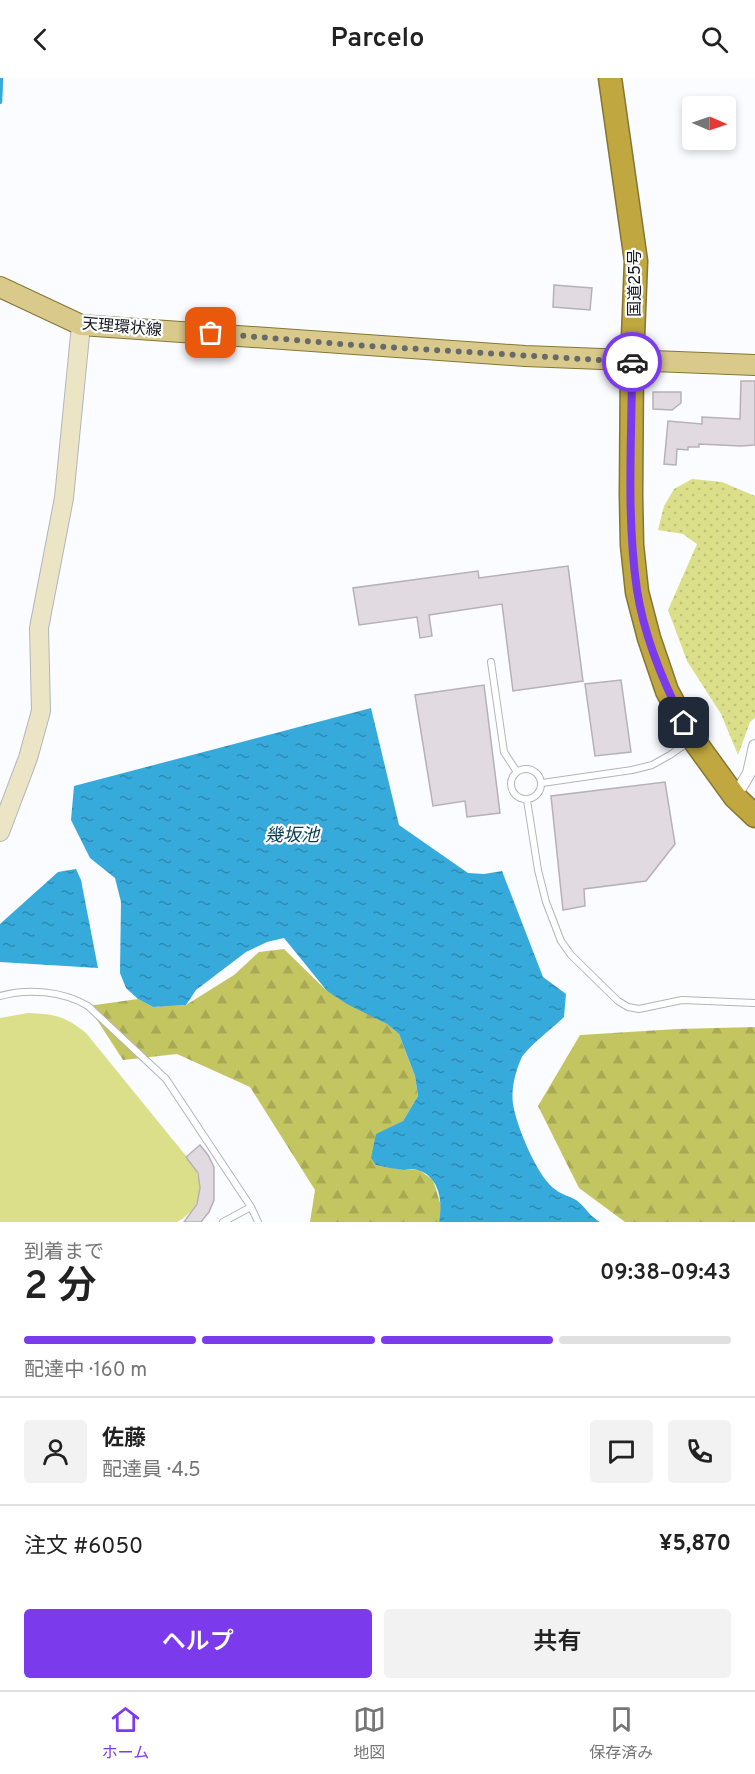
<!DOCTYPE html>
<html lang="ja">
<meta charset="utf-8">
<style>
:root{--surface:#fff;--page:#f2f2f2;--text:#222;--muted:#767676;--line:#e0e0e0;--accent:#7c3aed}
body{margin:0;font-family:Overpass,"Noto Sans JP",sans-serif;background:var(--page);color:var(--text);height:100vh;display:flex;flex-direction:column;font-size:22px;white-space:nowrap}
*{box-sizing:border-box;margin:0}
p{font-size:20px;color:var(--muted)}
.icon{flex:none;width:33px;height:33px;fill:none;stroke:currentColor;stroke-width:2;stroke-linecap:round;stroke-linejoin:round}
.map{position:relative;height:1144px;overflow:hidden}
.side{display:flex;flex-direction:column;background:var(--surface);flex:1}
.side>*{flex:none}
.needle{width:39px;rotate:92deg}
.buttons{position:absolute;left:682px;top:18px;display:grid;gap:12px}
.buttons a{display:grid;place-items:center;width:54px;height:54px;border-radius:6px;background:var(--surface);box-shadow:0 3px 9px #0003;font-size:30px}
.pin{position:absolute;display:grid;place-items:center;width:51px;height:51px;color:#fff;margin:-26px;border-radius:12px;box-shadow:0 3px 9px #0006}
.courier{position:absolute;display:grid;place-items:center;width:60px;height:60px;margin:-30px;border:4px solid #7c3aed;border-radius:50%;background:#fff;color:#222;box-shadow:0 2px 8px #0007}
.headline em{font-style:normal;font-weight:600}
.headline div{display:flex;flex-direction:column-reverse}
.headline{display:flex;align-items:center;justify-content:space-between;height:102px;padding:0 24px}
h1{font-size:39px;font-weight:600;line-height:45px}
.bar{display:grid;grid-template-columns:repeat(4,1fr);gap:9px 6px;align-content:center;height:72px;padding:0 24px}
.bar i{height:8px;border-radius:4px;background:var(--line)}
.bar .active{background:var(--accent)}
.bar p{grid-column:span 4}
.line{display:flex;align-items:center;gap:15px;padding:0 24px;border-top:2px solid var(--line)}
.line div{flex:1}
.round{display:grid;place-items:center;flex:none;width:63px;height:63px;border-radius:6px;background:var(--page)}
.button{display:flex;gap:12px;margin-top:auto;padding:12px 24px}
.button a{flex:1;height:69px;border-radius:6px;background:var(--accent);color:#fff;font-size:24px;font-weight:600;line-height:69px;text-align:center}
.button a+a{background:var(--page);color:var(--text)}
header{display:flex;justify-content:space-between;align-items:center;height:78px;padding:0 24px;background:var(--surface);font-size:27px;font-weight:600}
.tabs{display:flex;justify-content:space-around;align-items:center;height:84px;border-top:2px solid var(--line);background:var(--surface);font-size:16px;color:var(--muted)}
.tabs a{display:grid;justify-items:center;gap:3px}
.tabs .active{color:var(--accent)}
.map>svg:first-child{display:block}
.grass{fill:url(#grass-dots)}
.forest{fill:url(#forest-firs)}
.green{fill:#dcdf8a}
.water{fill:url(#water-ripples)}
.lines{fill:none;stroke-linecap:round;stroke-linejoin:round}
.stream{stroke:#37aadc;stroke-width:4.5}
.building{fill:#e1dae0;stroke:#b7b0b6;stroke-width:1.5}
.lane-casing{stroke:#b1b5bb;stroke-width:8}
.street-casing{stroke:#b1b5bb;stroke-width:14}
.secondary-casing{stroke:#b1b5bb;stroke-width:20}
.primary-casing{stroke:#857633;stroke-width:22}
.highway-casing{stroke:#857633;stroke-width:25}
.lane{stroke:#fff;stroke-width:6}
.street{stroke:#fff;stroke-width:12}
.secondary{stroke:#ece5c5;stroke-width:18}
.primary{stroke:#d9ca8c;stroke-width:20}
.highway{stroke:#c0a73f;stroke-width:22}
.done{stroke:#67696b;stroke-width:6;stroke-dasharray:0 10.8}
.route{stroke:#7c3aed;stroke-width:8}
.labels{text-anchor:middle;stroke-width:4.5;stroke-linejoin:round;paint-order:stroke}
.street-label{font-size:16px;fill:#181a1c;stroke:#fafcff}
.water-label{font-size:18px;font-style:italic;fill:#0c3d52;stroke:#fafcff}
</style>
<header><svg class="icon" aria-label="back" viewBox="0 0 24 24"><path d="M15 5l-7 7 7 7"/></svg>Parcelo<svg class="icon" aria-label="search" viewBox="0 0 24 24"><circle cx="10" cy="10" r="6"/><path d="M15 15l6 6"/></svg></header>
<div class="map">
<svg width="755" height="1144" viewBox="0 0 755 1144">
<defs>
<pattern id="grass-dots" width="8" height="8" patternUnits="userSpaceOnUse" patternTransform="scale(1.5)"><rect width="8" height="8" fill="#dcdf8a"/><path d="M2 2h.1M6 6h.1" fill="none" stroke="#bcbf76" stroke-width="1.8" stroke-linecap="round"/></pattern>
<pattern id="forest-firs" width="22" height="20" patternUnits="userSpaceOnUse" patternTransform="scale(1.5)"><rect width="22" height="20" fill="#c3c561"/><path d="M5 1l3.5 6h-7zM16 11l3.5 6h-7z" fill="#a7a954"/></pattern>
<pattern id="water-ripples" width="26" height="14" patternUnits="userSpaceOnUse" patternTransform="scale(1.5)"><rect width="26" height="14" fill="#37aadc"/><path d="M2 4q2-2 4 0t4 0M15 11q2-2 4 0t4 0" fill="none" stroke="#2d8ab2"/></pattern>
</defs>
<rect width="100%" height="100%" fill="#fafcff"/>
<path class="grass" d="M692,401L722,404L755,418V640L750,644L738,677L721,636L687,583L668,532L697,466L683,456L658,452L664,428L674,411Z"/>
<path class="forest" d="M284,871L327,913L387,946L399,956L415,998L418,1018L403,1043L394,1048L376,1087L405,1092L418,1091L433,1102L442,1131L439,1144H310L315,1112L250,1009L177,976L123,982L88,928L138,921L153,929L186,927L234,897L259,874Z
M755,949V1144H625L579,1110L538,1028L580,957L677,951Z"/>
<path class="green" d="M28,935C54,936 65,938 86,955L191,1084C206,1107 202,1130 177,1144H0V940Z"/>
<path class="water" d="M371,630L399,747L468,795L484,796L502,793L543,899L566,916L564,939C554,949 526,970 521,981C515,995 511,1011 513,1026C516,1047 538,1101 556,1112C562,1117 570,1118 576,1122C585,1128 590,1139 600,1144H439C443,1125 440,1099 418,1092C414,1090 408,1092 404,1092C395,1091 385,1089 376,1087L371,1080L376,1056L403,1043L418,1018L415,998L399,956L387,946L347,926L327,913L284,860L267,864L246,874L196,912L186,927L153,929L138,921L126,910L120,895L121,824L115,800L90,780L71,742L74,708Z
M76,791L81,802L98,890L0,884V846L58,794Z"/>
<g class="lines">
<path class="stream" d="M0,24L1,0"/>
</g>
<path class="building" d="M554,207L592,210L590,232L553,229Z
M741,303H755V367L741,368L699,366V369H688V372L677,371L676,387L664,386L668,343L702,346V339L740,341Z
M653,314H681V325L672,332L653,331Z
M568,488L583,603L513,613L502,526L429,537L432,558L420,560L417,539L359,547L353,510L478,493L479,500Z
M621,602L631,674L595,678L585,606Z
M484,607L500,735L467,739L465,723L433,728L415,617Z
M665,704L675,766L646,803L584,811L585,828L563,832L551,718Z
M200,1067L208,1077L214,1089V1122L209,1134L201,1144H184L197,1126L200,1110L198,1095L186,1079Z"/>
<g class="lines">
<defs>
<path id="lane" d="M491,584L504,674L517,694
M511 706a15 15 0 1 1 30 0a15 15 0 1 1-30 0Z
M542,705L632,692L652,687L670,677L690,663
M527,722L538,792L546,824L561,863L571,877L618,923L628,929L639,931L682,922L755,925
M0,918C28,910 63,913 88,928L166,1001L251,1129L258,1144
M223,1144L251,1129"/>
<path id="street" d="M735,719L749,695L755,668"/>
<path id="secondary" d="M0,754L28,680L41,633L39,550L64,420L81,247"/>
<path id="primary" d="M0,209L81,247L525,278L755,287"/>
<path id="highway" d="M610,0L636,183L632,284L631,417L632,467L637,514L649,560L667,613L693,661L735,719L755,738"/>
</defs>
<use href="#lane" class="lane-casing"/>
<use href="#street" class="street-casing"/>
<use href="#secondary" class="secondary-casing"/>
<use href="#primary" class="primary-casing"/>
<use href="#highway" class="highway-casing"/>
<use href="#lane" class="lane"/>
<use href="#street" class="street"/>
<use href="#secondary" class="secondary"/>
<use href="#primary" class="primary"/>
<use href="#highway" class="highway"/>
</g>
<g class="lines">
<path class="done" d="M211,255L353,267L632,284"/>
<path class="route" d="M632,284C632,360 626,437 637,512C644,558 663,604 684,645"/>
</g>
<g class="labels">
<g class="street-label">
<text transform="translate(634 205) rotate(-90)" y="6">国道25号</text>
<text transform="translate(122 248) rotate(5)" y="6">天理環状線</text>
</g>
<g class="water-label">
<text x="292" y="763">幾坂池</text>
</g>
</g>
</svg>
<div class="buttons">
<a><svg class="needle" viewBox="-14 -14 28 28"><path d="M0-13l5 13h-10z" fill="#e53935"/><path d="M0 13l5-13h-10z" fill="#767676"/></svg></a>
</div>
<div class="pin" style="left:211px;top:255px;background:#ea580c"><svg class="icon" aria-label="bag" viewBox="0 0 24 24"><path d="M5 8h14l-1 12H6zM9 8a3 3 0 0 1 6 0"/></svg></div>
<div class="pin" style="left:684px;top:645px;background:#1f2937"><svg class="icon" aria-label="home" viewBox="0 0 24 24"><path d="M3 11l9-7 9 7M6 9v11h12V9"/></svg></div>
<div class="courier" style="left:632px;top:284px"><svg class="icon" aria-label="car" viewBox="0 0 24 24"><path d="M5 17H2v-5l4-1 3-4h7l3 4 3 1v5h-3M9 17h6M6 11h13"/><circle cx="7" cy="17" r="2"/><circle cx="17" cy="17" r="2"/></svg></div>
</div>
<section class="side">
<div class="headline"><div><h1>2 分</h1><p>到着まで</p></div><em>09:38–09:43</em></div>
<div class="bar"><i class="active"></i><i class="active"></i><i class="active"></i><i></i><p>配達中 · 160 m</p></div>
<div class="line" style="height:108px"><a class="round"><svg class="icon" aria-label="person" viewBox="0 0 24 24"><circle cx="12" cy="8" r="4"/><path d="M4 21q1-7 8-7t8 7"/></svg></a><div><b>佐藤</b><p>配達員 · 4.5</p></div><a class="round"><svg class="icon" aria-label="chat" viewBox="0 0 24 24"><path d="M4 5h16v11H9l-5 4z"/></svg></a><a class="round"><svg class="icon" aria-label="phone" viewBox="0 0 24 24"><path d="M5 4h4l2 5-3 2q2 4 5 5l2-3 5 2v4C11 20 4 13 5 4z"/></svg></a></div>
<div class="line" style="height:78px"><div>注文 #6050</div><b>¥5,870</b></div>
<div class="button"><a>ヘルプ</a><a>共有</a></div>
</section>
<nav class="tabs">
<a class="active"><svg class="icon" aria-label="home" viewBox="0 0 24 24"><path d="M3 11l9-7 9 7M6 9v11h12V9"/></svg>ホーム</a>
<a><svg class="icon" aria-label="map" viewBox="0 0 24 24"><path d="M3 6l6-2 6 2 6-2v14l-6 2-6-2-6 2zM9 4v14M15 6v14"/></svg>地図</a>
<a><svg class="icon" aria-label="saved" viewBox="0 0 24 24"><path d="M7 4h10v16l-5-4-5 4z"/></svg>保存済み</a>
</nav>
